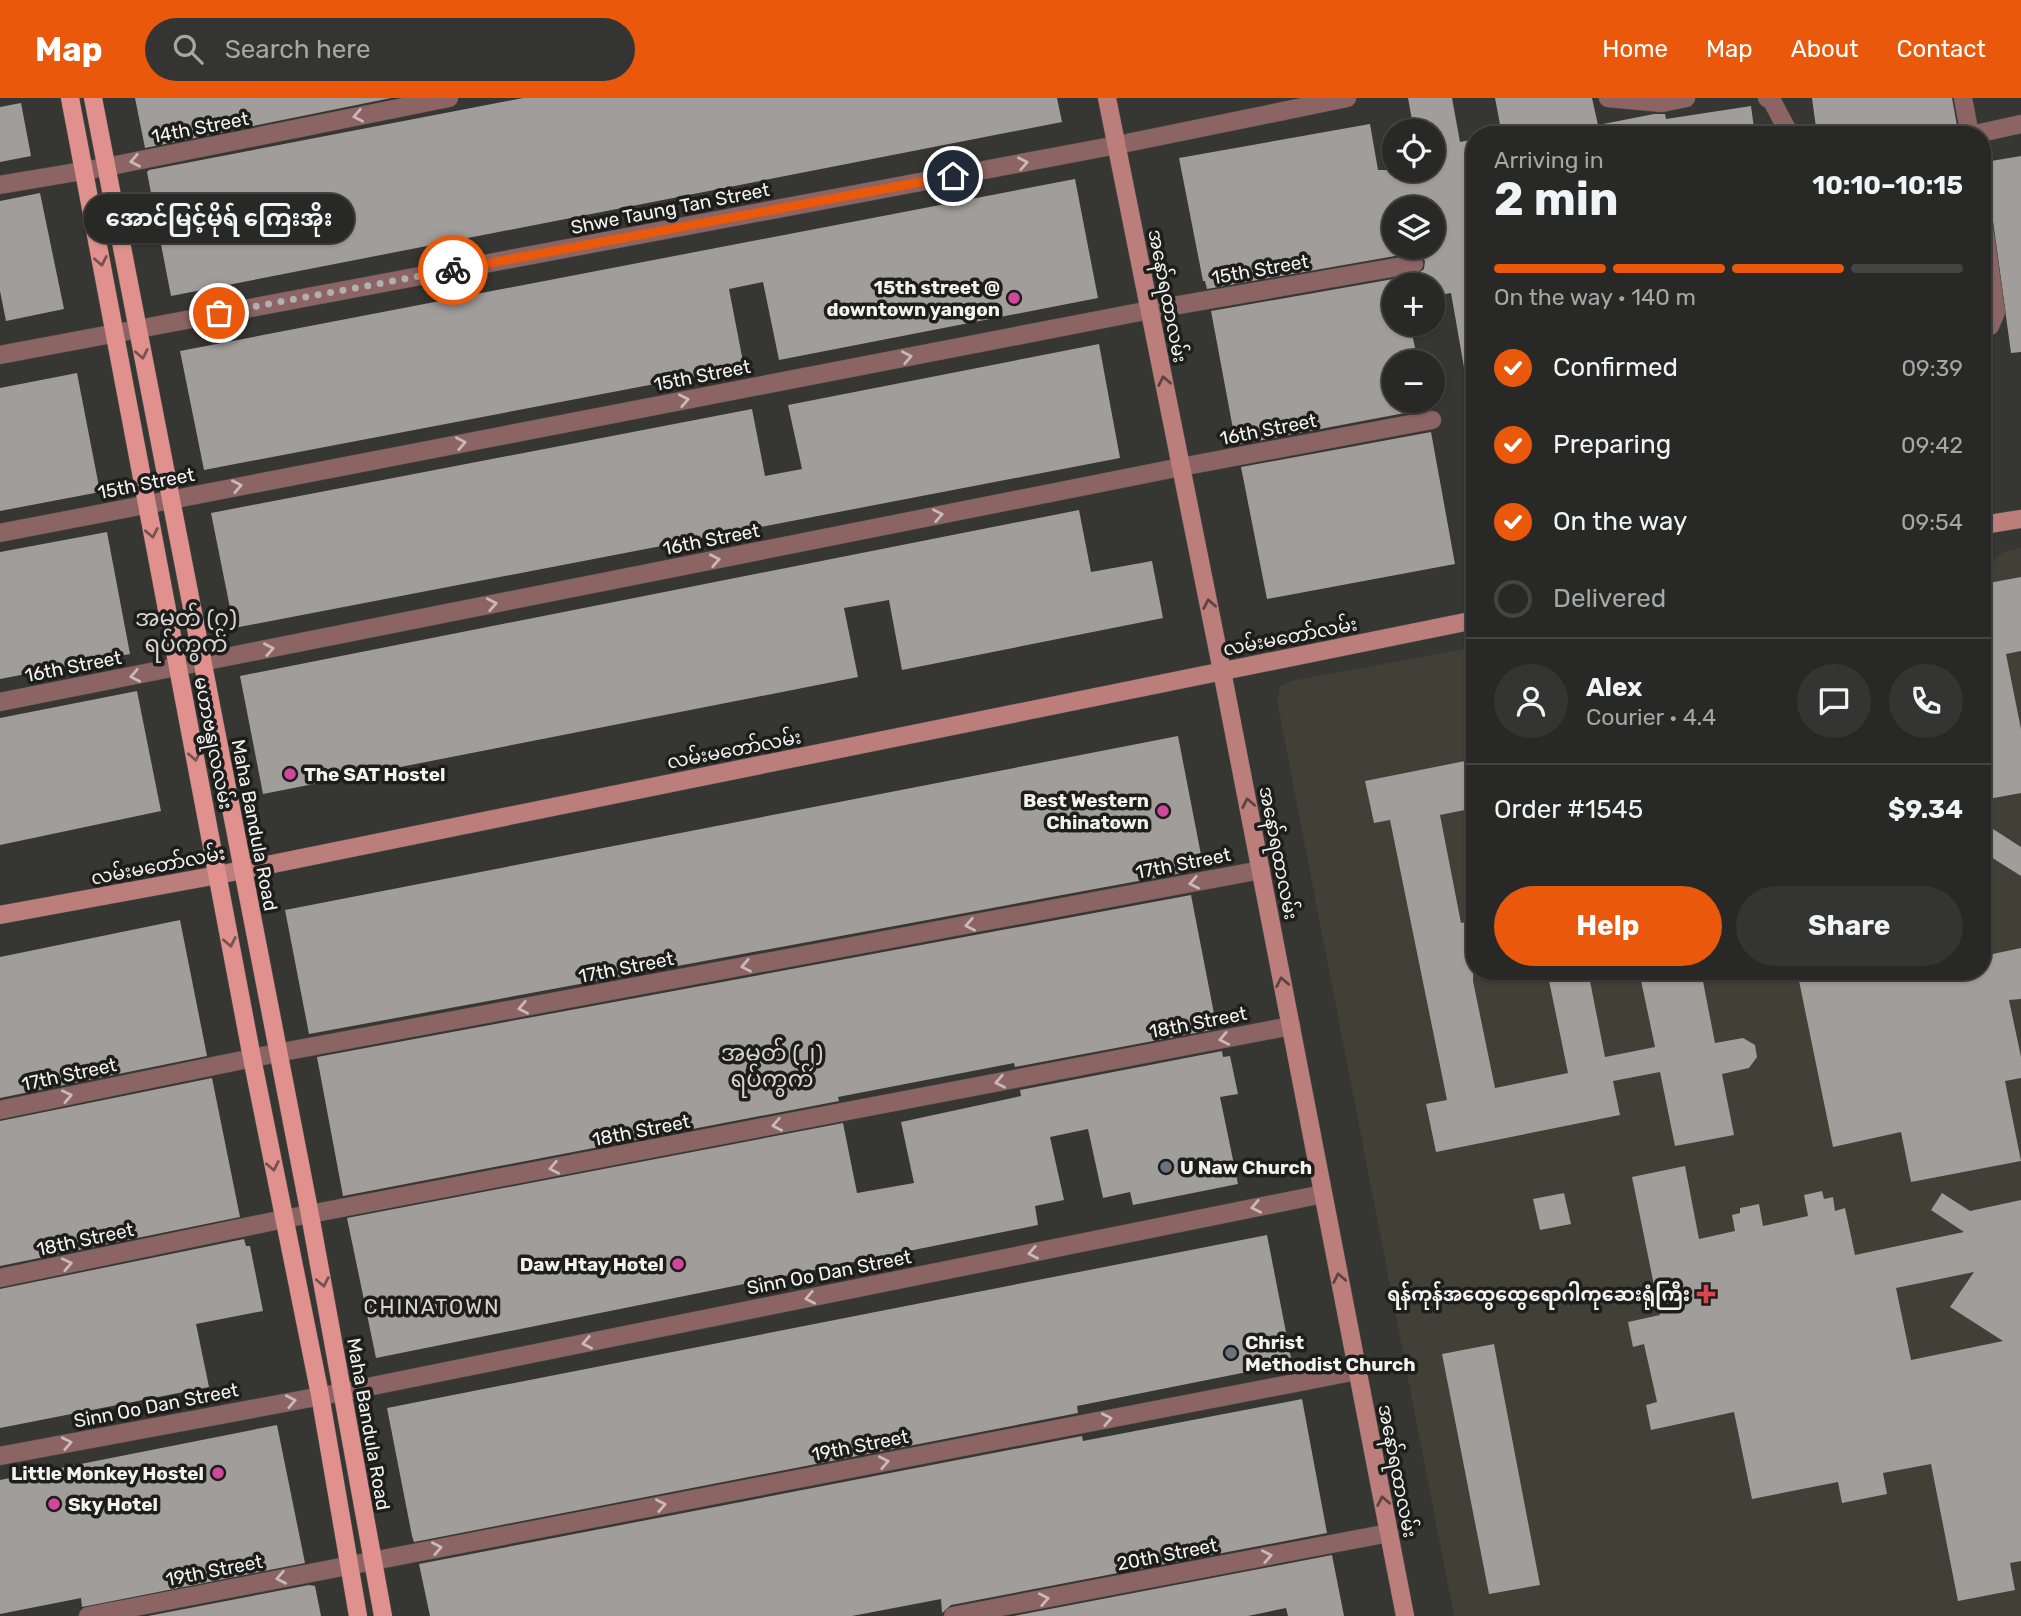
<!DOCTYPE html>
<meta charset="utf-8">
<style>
:root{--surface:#282826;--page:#343432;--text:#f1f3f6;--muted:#a5a6a7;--line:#444443;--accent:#ea580c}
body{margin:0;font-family:Rubik,"Noto Sans Myanmar",sans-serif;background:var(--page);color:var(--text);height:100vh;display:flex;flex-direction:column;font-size:26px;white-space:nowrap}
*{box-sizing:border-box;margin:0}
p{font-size:23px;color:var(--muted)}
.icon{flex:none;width:38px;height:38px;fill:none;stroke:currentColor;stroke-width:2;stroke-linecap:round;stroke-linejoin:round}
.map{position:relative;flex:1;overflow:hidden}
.sheet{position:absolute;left:1466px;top:28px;width:525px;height:854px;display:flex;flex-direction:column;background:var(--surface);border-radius:28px;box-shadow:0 2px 5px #0004,0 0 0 2px var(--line)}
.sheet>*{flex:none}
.tools{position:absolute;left:1382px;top:21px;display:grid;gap:14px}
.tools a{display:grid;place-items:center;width:63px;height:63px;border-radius:50%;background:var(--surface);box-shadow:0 2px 5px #0004,0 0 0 2px var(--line);font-size:35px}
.pin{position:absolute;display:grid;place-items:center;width:60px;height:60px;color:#fff;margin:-30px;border:4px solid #fff;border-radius:50%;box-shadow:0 2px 7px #0007}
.courier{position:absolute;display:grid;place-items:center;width:70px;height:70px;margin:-35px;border:5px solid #ea580c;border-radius:50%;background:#fff;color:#222;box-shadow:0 2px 9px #0007}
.bubble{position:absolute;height:49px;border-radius:24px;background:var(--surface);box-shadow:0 2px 5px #0004,0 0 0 2px var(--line);font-size:23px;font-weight:700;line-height:49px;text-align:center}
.headline em{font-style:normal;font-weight:700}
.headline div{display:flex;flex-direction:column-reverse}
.headline{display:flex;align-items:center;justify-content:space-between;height:119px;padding:0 28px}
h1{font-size:46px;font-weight:700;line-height:52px}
.bar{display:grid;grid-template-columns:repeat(4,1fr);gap:10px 7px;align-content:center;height:84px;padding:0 28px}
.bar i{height:9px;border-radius:5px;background:var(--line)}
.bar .active{background:var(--accent)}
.bar p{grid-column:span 4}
.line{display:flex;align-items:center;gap:18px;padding:0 28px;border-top:2px solid var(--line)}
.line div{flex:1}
.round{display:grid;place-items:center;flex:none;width:74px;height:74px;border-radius:37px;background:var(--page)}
ol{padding:0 28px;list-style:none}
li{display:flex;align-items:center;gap:21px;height:77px}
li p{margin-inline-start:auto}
li .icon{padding:7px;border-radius:50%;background:var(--accent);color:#fff;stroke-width:4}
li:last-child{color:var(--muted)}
li i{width:38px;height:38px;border:4px solid var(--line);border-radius:50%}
.primary-button{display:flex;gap:14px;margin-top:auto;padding:14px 28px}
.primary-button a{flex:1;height:80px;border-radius:42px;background:var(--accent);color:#fff;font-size:28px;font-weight:700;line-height:80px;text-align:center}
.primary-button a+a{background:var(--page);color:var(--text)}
header{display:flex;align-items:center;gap:42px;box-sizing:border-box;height:98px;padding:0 35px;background:var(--accent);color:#fff}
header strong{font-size:33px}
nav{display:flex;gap:38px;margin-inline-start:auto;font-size:24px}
.search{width:490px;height:63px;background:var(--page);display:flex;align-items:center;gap:18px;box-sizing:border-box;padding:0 24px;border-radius:38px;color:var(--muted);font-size:26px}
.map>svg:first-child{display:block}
.built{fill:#413f36}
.building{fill:#a09d9b;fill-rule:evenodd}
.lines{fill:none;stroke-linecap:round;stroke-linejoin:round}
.minor-casing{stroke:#545451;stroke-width:19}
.secondary-casing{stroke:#545451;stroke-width:19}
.primary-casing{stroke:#545451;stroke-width:19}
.minor{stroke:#8c6463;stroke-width:18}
.secondary{stroke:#bc7e7b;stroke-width:18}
.primary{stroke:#e0918e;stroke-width:18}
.oneway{stroke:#c9b9b8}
.oneway2{stroke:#75514f}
.oneway3{stroke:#5d4442}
.done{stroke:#b0b0ae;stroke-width:7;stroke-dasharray:0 12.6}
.route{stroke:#ea580c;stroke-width:9}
.hotel-dot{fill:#d1479c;stroke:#1d1d1c;stroke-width:2.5}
.worship-dot{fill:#6b7280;stroke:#1d1d1c;stroke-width:2.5}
.health-dot{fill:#e0444e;stroke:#1d1d1c;stroke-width:2.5}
.labels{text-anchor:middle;stroke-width:7;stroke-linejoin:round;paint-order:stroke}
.street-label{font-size:19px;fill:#f2f2f0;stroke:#1d1d1c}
.poi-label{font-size:19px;font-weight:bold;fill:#f2f2f0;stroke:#1d1d1c;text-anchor:end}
.neighbourhood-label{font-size:21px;letter-spacing:2px;fill:#d5d4d0;stroke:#1d1d1c}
.quarter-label{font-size:23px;fill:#d5d4d0;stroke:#1d1d1c}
</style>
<header>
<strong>Map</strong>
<div class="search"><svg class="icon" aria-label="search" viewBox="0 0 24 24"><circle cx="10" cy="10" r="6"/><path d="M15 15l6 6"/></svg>Search here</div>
<nav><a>Home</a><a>Map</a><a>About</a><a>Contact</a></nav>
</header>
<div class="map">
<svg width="2021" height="1518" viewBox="0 0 2021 1518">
<rect width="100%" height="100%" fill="#363633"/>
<path class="built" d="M2021,450V1518H1454L1277,603L1280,589L1291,583L1475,549V873H1983V473L2003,454Z"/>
<path class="building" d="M135,0H391L145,50Z
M523,0H1057L1062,24L171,198L147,74L149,72Z
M1408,0H1452L1460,44L1475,41V275H1465L1451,195L1433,198V187H1395V226H1410L1418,264H1395V303H1425L1426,311L1236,347L1211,213L1416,177L1424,171L1425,163L1419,156L1412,155L1207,191L1205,183H1203L1179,60L1370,26L1378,72H1433V33H1414ZM1386,110H1433V149H1393Z
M1495,0H1592L1598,27L1654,16H1665L1666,21L1751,8L1755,37H1502Z
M1812,0H1952L1958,33L1932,37H1817Z
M21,5L31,58L0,64V9Z
M2021,58V254L2011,255L1985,64Z
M1075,81L1098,200L779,262L763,184L729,191L744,269L204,372L180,253Z
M40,95L64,211L6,223L0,193V103Z
M1099,246L1120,360L234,530L211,415L752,311L765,378L802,371L788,307Z
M77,275L100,394L0,413V290Z
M1431,334L1455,466L1267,501L1241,369Z
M1079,412L1091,474L1152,463L1163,520L902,572L889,502L844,510L858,579L263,696L240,578Z
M107,434L130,556L0,581V454Z
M2021,479V553L2006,556L2021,631V695L1983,702V486Z
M137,593L161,713L0,747V620Z
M1178,638L1202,762L1185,766L1187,774L309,936L285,812Z
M1475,661V710L1440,717L1461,825L1475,822L1473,883L1495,990L1568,975L1547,873H1588L1605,959L1655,949L1639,873H1701L1715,945L1743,940L1755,947L1757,959L1749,970L1722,976L1734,1037L1675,1048L1660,974L1613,983L1620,1017L1436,1054L1426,1006L1447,1002L1390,722L1374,725L1365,683Z
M1993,731L2021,749V778L1983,754V746Z
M1191,797L1217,931L1015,969L1014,965L838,999L839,1003L343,1098L317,959Z
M180,822L207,958L0,1000V859Z
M2021,850V901L2009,902L2021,959V980L2005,983L2021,1063L1911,1084L1901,1034L1833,1049L1797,873H1867L1869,881L1909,873H1983V858Z
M1222,953L1223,959L1230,958L1238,996L1220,999L1238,1086L1133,1107L1130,1094L1103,1100L1088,1031L1050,1039L1064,1102L1035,1108L1038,1127L376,1260L347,1120L843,1025L857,1095L914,1085L901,1024L1021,998L1020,992Z
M212,980L240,1119L0,1168V1023Z
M1685,1068L1699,1141L1735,1133L1732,1117L1740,1115V1110L1759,1106L1763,1128L1808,1118L1804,1097L1822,1093L1824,1101L1833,1099L1835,1113L1845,1110L1855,1157L1964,1134L1931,1112L1942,1095L1970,1113L2021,1102V1463L2010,1465L2015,1492L1958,1503L1931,1366L1883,1375L1887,1396L1842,1405L1838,1384L1752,1401L1734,1314L1651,1332L1646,1307L1657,1304L1644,1246L1633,1249L1628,1224L1660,1217L1632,1079ZM1974,1174L1950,1209L2003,1243L1911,1262L1896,1190Z
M1564,1095L1571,1126L1540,1132L1533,1101Z
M1267,1137L1292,1265L1077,1308L1078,1315L414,1444L412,1438L387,1310Z
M244,1141L246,1148H250L263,1213L196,1226L209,1289L0,1330V1191Z
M1494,1246L1540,1487L1489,1496L1442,1256Z
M1302,1301L1327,1435L951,1507L942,1515L941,1501L852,1518H430L419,1466L1082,1338L1083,1343Z
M277,1327L305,1465L82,1509L81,1500L0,1516V1382Z
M1332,1457L1344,1518H1288L1286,1510L1248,1518H1014Z
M309,1487L315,1488L321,1518H148Z"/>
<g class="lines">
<defs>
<path id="minor" d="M1608,0L1662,5L1686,0
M1767,0L1772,3L1790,37
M1963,0L1970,37
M1971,37L2021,26
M0,87L106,69L449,0
M1983,123L1996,214L1990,228L1983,231
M0,257L1117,47L1347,0
M0,435L1150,212L1414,166
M0,604L1181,369L1432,322
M0,1012L277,955L1261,772
M0,1180L284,1121L1291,928
M0,1358L343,1294L1323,1096
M88,1518L1357,1273
M953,1518L1389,1435"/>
<path id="secondary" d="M1107,0L1222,573L1405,1518
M1983,427L2021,421
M0,817L218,777L1475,522"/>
<path id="primary" d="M70,0L252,960L320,1297L358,1518
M93,0L310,1117L383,1518"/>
</defs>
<use href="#minor" class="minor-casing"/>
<use href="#secondary" class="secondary-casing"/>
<use href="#primary" class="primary-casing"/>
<use href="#minor" class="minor"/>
<use href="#secondary" class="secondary"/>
<use href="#primary" class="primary"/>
</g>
<defs><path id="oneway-chevron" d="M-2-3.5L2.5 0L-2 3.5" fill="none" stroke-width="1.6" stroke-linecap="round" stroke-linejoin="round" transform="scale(1.75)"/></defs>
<g class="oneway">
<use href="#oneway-chevron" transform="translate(358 18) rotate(169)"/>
<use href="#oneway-chevron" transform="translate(135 63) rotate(169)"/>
<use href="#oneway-chevron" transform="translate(1023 65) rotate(-11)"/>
<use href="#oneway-chevron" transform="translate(907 259) rotate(-11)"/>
<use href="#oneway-chevron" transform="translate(684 302) rotate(-11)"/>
<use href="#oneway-chevron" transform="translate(461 345) rotate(-11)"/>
<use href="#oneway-chevron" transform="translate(237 388) rotate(-11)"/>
<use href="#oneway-chevron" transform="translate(938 417) rotate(-11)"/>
<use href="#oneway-chevron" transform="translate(715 462) rotate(-11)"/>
<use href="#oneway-chevron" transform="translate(492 506) rotate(-11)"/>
<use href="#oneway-chevron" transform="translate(269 551) rotate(-11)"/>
<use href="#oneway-chevron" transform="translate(135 578) rotate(169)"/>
<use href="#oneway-chevron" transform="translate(1194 785) rotate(169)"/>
<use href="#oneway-chevron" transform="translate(970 827) rotate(169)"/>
<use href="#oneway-chevron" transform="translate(746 868) rotate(169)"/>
<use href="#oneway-chevron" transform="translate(523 910) rotate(169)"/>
<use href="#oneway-chevron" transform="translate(1224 941) rotate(169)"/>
<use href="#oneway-chevron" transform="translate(1000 984) rotate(169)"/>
<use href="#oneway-chevron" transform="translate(67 998) rotate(-12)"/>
<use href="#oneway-chevron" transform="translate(777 1027) rotate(169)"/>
<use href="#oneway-chevron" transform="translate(554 1070) rotate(169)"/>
<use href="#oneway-chevron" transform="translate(1256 1109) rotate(169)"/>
<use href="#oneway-chevron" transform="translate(1033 1155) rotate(169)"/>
<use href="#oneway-chevron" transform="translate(67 1166) rotate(-12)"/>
<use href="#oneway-chevron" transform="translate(810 1200) rotate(169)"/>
<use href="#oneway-chevron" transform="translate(587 1245) rotate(169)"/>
<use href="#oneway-chevron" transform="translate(291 1303) rotate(-11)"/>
<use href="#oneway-chevron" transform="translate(1107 1321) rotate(-11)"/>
<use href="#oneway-chevron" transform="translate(67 1345) rotate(-11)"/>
<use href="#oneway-chevron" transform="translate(884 1364) rotate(-11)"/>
<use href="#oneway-chevron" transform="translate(661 1407) rotate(-11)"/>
<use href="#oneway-chevron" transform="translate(437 1450) rotate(-11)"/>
<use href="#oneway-chevron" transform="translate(1267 1458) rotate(-11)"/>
<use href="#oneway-chevron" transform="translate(281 1480) rotate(169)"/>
<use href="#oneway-chevron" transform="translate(1044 1501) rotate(-11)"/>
</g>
<g class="oneway2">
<use href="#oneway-chevron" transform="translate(101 163) rotate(79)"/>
<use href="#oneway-chevron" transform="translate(142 256) rotate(79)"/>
<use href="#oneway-chevron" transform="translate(152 435) rotate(79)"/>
<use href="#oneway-chevron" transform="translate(195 658) rotate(79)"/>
<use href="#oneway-chevron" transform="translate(230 844) rotate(79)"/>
<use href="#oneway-chevron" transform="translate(273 1068) rotate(79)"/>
<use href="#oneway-chevron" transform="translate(323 1184) rotate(79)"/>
</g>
<g class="oneway3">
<use href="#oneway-chevron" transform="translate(1164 283) rotate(-101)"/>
<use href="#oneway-chevron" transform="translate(1209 506) rotate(-101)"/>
<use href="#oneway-chevron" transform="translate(1248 705) rotate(-101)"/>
<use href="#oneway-chevron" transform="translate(1282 884) rotate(-101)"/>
<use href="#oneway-chevron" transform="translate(1339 1180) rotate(-101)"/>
<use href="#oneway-chevron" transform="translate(1383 1403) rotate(-101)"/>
</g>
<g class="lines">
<path class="done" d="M219,215L453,172"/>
<path class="route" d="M453,172L953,78"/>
</g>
<g class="hotel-dot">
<circle cx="1014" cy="200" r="7"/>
<circle cx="290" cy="676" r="7"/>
<circle cx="1163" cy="713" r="7"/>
<circle cx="678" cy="1166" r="7"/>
<circle cx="218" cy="1375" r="7"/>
<circle cx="54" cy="1406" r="7"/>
</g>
<g class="worship-dot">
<circle cx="1166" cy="1069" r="7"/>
<circle cx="1231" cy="1255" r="7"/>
</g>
<path class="health-dot" d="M1702.5 1185.5h7v7h7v7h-7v7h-7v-7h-7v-7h7z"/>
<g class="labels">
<g class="street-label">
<text transform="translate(200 29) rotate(-11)" y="7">14th Street</text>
<text transform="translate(670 110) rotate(-11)" y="7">Shwe Taung Tan Street</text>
<text transform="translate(1260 171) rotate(-10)" y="7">15th Street</text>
<text transform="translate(1168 198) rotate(79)" y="7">အနော်ရထာလမ်း</text>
<text transform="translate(702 277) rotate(-11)" y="7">15th Street</text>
<text transform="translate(1268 331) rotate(-11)" y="7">16th Street</text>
<text transform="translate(146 385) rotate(-11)" y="7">15th Street</text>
<text transform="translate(711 441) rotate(-11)" y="7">16th Street</text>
<text transform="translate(1290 538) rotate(-11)" y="7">လမ်းမတော်လမ်း</text>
<text transform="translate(73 568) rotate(-11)" y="7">16th Street</text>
<text transform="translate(214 645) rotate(79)" y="7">မဟာဗန္ဓုလလမ်း</text>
<text transform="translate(734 651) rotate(-11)" y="7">လမ်းမတော်လမ်း</text>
<text transform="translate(255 727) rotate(79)" y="7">Maha Bandula Road</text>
<text transform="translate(1279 755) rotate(79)" y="7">အနော်ရထာလမ်း</text>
<text transform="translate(1183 765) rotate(-11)" y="7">17th Street</text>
<text transform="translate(158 767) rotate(-11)" y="7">လမ်းမတော်လမ်း</text>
<text transform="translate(626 869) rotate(-11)" y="7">17th Street</text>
<text transform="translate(1198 924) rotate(-11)" y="7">18th Street</text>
<text transform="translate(69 976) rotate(-12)" y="7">17th Street</text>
<text transform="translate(641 1032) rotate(-11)" y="7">18th Street</text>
<text transform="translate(85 1141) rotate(-12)" y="7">18th Street</text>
<text transform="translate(829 1174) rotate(-11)" y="7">Sinn Oo Dan Street</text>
<text transform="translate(156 1307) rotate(-11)" y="7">Sinn Oo Dan Street</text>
<text transform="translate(369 1326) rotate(80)" y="7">Maha Bandula Road</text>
<text transform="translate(860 1347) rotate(-11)" y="7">19th Street</text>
<text transform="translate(1398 1373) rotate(79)" y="7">အနော်ရထာလမ်း</text>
<text transform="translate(1167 1456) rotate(-11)" y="7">20th Street</text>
<text transform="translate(214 1472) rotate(-11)" y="7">19th Street</text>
</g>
<g class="poi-label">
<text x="1000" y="196">15th street @<tspan x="1000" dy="22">downtown yangon</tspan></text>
<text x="304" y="683" text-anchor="start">The SAT Hostel</text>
<text x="1149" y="709">Best Western<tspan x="1149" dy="22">Chinatown</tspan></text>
<text x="1180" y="1076" text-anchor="start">U Naw Church</text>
<text x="664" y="1173">Daw Htay Hotel</text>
<text x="1690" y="1203">ရန်ကုန်အထွေထွေရောဂါကုဆေးရုံကြီး</text>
<text x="1245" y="1251" text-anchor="start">Christ<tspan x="1245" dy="22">Methodist Church</tspan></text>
<text x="204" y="1382">Little Monkey Hostel</text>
<text x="68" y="1413" text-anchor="start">Sky Hotel</text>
</g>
<g class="neighbourhood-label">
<text x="432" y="1216">CHINATOWN</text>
</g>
<g class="quarter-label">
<text x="186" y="528">အမှတ် (၇)<tspan x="186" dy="26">ရပ်ကွက်</tspan></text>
<text x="772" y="963">အမှတ် (၂)<tspan x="772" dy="26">ရပ်ကွက်</tspan></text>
</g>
</g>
</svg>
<div class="tools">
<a><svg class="icon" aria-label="locate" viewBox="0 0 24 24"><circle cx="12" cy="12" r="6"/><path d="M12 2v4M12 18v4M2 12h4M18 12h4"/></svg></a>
<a><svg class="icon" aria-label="layers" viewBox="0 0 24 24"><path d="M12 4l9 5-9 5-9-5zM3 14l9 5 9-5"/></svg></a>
<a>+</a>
<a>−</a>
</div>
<div class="pin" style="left:219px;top:215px;background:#ea580c"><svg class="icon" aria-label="bag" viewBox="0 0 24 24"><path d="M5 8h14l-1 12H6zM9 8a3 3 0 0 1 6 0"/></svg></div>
<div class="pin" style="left:953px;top:78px;background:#1f2937"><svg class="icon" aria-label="home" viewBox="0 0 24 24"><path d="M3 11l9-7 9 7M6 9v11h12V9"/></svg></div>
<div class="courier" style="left:453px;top:172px"><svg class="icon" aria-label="bike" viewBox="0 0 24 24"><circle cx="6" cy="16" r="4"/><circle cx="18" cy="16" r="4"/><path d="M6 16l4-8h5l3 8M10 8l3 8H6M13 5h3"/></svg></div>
<div class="bubble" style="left:84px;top:96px;width:270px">အောင်မြင့်မိုရ် ကြေးအိုး</div>
<section class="sheet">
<div class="headline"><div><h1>2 min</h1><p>Arriving in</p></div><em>10:10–10:15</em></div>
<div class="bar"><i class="active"></i><i class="active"></i><i class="active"></i><i></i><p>On the way · 140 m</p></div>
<ol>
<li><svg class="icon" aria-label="check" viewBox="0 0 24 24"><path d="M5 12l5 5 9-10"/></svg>Confirmed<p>09:39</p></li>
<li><svg class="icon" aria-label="check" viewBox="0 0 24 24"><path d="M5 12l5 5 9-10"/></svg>Preparing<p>09:42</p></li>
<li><svg class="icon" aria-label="check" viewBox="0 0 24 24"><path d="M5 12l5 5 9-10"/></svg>On the way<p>09:54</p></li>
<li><i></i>Delivered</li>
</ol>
<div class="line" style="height:126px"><a class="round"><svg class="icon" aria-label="person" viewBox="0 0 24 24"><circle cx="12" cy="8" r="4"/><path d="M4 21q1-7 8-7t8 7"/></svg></a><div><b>Alex</b><p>Courier · 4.4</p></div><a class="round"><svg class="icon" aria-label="chat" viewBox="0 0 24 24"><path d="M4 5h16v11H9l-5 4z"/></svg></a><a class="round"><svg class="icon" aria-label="phone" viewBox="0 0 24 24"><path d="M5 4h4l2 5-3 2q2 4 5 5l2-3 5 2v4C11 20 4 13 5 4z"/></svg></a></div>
<div class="line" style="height:91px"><div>Order #1545</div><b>$9.34</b></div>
<div class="primary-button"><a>Help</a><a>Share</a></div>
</section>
</div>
